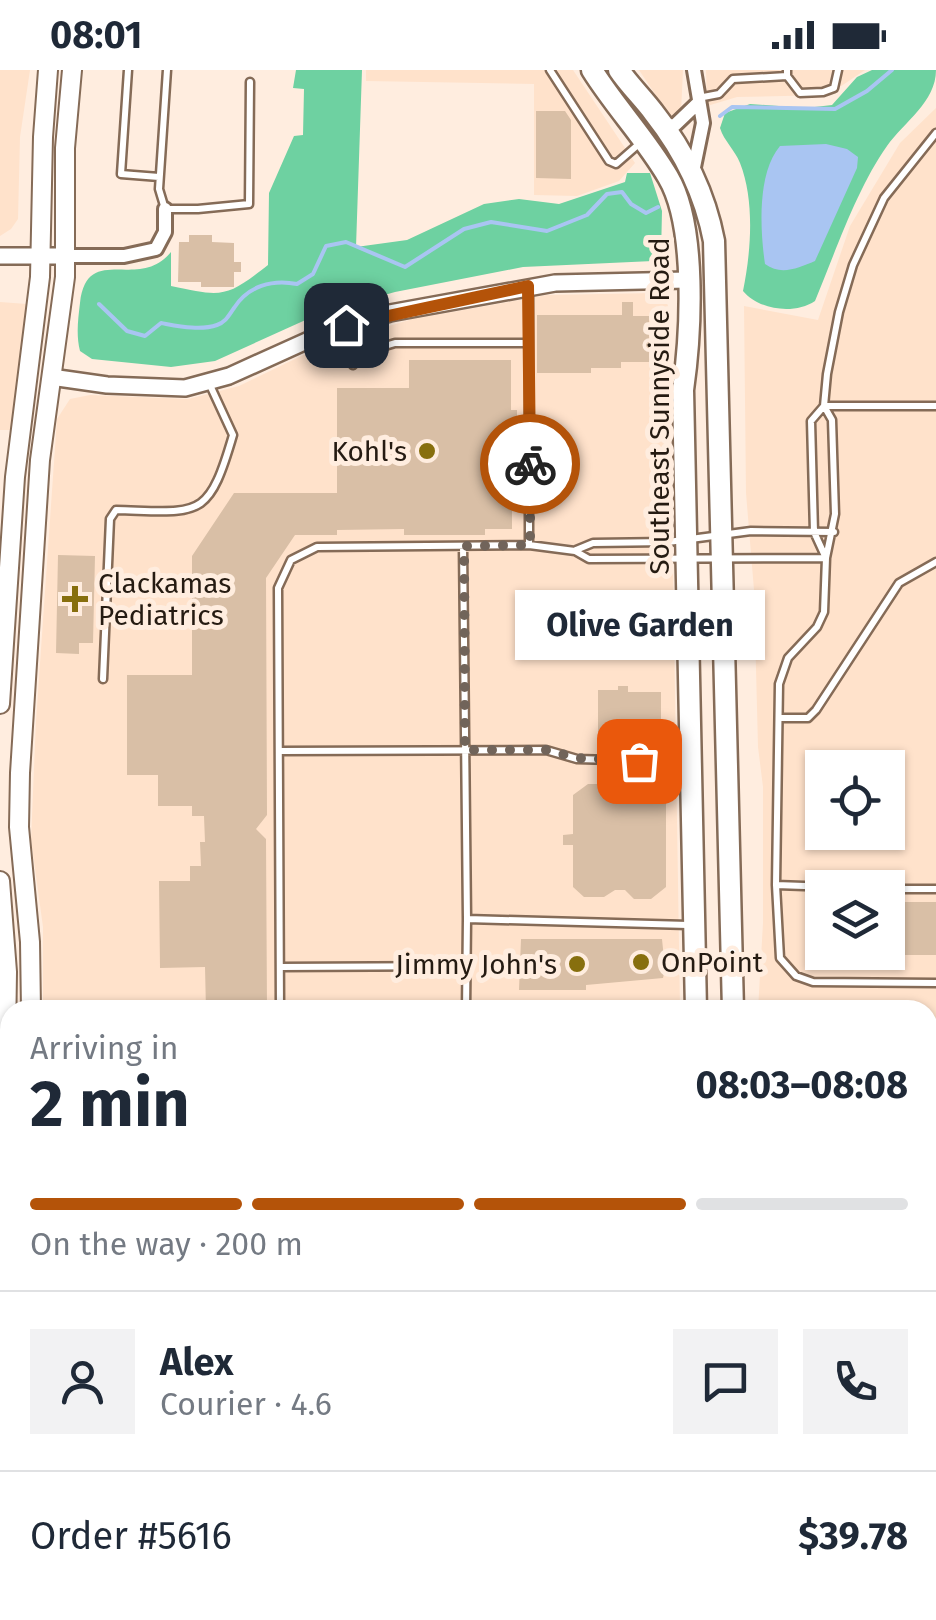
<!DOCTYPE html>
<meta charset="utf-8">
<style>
:root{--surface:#fff;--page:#f2f2f3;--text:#1f2937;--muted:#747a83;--line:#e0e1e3;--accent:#b45309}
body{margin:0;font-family:"Fira Sans",sans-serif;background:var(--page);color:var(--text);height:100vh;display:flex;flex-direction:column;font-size:38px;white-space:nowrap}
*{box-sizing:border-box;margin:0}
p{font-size:32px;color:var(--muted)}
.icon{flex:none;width:55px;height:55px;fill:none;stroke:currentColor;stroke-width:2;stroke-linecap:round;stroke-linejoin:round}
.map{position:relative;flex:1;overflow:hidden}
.sheet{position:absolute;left:0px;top:930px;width:938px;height:620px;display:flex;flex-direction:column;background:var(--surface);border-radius:30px 30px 0 0;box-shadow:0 2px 8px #0004}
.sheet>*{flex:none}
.controls{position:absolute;left:805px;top:680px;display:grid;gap:20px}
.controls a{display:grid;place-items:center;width:100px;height:100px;border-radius:0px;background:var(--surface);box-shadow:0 2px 8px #0004;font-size:50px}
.pin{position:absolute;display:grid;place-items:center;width:85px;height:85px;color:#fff;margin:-42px;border-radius:20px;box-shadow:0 5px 15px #0006}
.courier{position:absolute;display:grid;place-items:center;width:100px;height:100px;margin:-50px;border:8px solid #b45309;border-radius:50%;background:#fff;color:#222;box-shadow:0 2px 12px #0007}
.bubble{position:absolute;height:70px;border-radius:0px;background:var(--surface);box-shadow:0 2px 8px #0004;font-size:32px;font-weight:700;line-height:70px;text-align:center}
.summary em{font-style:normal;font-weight:700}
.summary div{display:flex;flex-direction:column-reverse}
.summary{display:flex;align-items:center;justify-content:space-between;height:170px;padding:0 30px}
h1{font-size:65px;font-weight:700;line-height:75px}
.bar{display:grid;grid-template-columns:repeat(4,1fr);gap:15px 10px;align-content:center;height:120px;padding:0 30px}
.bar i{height:12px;border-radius:8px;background:var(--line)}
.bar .on{background:var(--accent)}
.bar p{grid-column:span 4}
.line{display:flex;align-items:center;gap:25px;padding:0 30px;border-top:2px solid var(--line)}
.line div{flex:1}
.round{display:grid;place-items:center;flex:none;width:105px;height:105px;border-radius:0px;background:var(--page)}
.status{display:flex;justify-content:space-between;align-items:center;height:70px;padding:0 50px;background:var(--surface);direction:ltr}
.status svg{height:28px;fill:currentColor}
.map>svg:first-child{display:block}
.built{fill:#ffe2cb;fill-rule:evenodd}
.forest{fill:#6ed1a1}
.water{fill:#a9c5f2}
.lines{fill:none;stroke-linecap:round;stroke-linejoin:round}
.stream{stroke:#a9c5f2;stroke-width:4}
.building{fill:#d9bfa6}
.service-casing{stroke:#856b57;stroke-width:11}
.minor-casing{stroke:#856b57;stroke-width:18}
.tertiary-casing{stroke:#856b57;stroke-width:20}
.secondary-casing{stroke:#856b57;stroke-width:22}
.primary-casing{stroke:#856b57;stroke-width:25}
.motorway-casing{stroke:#856b57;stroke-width:28}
.service{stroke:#fff;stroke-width:6}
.minor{stroke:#fff;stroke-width:12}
.tertiary{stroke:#fff;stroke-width:15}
.secondary{stroke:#fff;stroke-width:18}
.primary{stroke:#fff;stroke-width:20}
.motorway{stroke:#fff;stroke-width:22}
.done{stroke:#71645a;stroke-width:10;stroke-dasharray:0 18}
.route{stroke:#b45309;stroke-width:12}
.poi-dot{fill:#876f0e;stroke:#ffeddf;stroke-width:4}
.labels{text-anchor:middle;stroke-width:10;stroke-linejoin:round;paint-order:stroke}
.street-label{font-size:28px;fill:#251b12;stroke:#ffeddf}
.poi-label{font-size:28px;fill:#251b12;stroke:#ffeddf;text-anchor:end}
</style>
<div class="status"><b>08:01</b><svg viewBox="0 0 49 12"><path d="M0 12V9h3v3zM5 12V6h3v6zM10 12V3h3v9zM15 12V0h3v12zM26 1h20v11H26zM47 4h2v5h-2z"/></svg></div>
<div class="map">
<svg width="936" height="1550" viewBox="0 0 936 1550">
<rect width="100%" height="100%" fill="#ffeddf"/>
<path class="built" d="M0,0H30L20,67L18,149L11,159L0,166Z
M366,0H573L635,93L619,111L577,126L534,125V14L366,11Z
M639,0H683L681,42L672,46L667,42Z
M706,0H865L828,25L737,27L707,36Z
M936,38V1527H928V940H758L763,853V717L758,677L754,520L746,423L744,236L818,250L850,156L900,73ZM822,698H888V762H822ZM822,818H888V882H822Z
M655,223L665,227L669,239L680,940H43V857L31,770L36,651L57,349L70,329L90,325L188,329L239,316L326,274L413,249L547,225Z
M0,232L27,234L28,250L11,360H0Z
M229,1540H661L657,1550H227Z"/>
<path class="forest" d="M296,0H362L356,177L407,170L484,134L519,129L559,134L625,112L627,103H650L662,141L661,185L653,191L523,197L395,222L321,243L215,291L171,297L92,289L80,281C76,265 78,250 80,233C87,172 139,222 171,182V216C223,227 226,228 268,195L269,123L294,66L303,65L304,19L293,18Z
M872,0H936C936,32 904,52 887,76C857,118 835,183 815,231C794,245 759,240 743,221C751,182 755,131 740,93C735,80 724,71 720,58L725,43L750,34L806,38L832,35L857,7Z"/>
<path class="water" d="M826,74L847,79L858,87L857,98L815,191C798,198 781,206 765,194C760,160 757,103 780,76Z"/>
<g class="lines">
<path class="stream" d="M720,46L732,37L835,39L867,21L892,0
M99,234L127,261L145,266L161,253C178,256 200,261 217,255C226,252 229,245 234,238C248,216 272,209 297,214L313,204L326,176L346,172L405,197L464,159L491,152L547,161L587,145L607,124L622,122L631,134L646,143L658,137"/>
</g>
<path class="building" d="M536,41H565L571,50V109L536,108Z
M189,165H212V172L234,173V192H241V202H234V217H201V212H178L179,172H189Z
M622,232H633V246H649V292H621V298H591V303H537V245H622Z
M409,290H511V340H517V422H512V459H485V465H404V459L337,460V465H295L266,508L267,745L256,759L266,769L267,940H206L205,897L160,898L159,811H190V796H201L200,772H205L204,746H192V736H158V705H127V605H192V486L234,423H337V318H409Z
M58,485L95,486L93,573H79V584L56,583Z
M618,616H628V622H661V671H598V620H618Z
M588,714H607L615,724H626L634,715H651L666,733V817L651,829H634L625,820H615L604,827H584L573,817V775H563V765L573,764V725Z
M888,832H936V885H888Z
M521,869H662L665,899L663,908L586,915V920H519Z
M470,1540H589L567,1550H474Z"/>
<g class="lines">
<defs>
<path id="service" d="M128,0L121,104L159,107
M167,0L159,119L165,139H198L249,134L250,12
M550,0L609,91L616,94L640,73
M787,6L800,23L823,22L834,18L838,0
M698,28L719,24L733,9L787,6V0
M936,63L884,128L853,195L839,242L827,304L824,336L832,350L835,444L826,488L824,542L817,557L788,588L779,614L776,815L780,888L796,906L813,912L936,913
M529,217V474
M353,295L362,283L395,273H529
M824,336L811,351L814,462L825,486
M825,336H936
M463,476L467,849
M576,480L593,473L668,472L751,461L834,462
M103,609L110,449L116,440C200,442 208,451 233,365L209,313
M779,648H808L816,640L899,513L936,492
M279,681L546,680L577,689L685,692
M776,815L861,818
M888,819H936
M280,897L467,896
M280,940L278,518L291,490L317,477L529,475L575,481L589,489L826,488
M466,940L467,849L688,855
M928,1030L936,1031
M928,1056H936
M928,1157H936
M928,1367H936"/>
<path id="minor" d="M664,56L675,55L698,33
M693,102L703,53L694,0
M65,186H124L156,179L165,162V139"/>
<path id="tertiary" d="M0,186H65
M51,307L107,315L185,318L229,306L333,259L390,243L555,213L687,210
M0,1457H10"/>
<path id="secondary" d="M0,634L15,407L40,207L43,67L48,0
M0,811L7,902L0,1372
M31,940L30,872L19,757L20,703L40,390L65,207V78L72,0
M0,1515L10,1465"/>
<path id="primary" d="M592,0C615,37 646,69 668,107C697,156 691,264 683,320L696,940
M619,0C629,15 643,28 654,43C684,81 705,124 714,171L733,940"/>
<path id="motorway" d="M735,1540L740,1550
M790,1540L799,1550
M676,1550L681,1540"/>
</defs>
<use href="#service" class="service-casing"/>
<use href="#minor" class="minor-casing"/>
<use href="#tertiary" class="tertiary-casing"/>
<use href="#secondary" class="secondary-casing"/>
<use href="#primary" class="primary-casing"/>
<use href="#motorway" class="motorway-casing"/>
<use href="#service" class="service"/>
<use href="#minor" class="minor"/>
<use href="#tertiary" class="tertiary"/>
<use href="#secondary" class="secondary"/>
<use href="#primary" class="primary"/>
<use href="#motorway" class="motorway"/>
</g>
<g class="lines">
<path class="done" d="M530,394V475L464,476L465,680H546L577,688L639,691"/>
<path class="route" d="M346,255L528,216L530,394"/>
</g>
<g class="poi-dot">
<circle cx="427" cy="381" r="10"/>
<path d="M70 514h10v10h10v10h-10v10h-10v-10h-10v-10h10z"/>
<circle cx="641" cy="892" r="10"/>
<circle cx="577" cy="894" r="10"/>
</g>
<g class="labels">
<g class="street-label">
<text transform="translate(659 336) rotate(-90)" y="10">Southeast Sunnyside Road</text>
</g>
<g class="poi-label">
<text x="407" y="391">Kohl's</text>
<text x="98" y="523" text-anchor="start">Clackamas<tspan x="98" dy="32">Pediatrics</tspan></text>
<text x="661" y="902" text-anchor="start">OnPoint</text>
<text x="557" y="904">Jimmy John's</text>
</g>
</g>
</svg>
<div class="controls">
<a><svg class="icon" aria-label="locate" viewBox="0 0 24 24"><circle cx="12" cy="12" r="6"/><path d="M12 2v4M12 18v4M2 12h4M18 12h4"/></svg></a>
<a><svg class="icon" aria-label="layers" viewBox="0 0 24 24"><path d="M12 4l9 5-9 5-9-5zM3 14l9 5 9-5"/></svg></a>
</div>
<div class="pin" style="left:639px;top:691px;background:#ea580c"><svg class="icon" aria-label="bag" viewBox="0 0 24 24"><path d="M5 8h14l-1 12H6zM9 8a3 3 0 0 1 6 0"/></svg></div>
<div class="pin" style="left:346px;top:255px;background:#1f2937"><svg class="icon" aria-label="home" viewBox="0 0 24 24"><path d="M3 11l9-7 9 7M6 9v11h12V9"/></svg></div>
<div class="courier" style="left:530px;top:394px"><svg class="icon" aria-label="bike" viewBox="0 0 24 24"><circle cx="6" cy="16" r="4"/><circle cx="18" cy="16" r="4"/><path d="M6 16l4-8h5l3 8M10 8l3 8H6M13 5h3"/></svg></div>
<div class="bubble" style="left:515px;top:520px;width:250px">Olive Garden</div>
<section class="sheet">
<div class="summary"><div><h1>2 min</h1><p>Arriving in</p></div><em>08:03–08:08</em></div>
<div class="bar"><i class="on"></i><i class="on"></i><i class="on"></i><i></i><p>On the way · 200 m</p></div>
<div class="line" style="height:180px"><a class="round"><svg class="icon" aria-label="person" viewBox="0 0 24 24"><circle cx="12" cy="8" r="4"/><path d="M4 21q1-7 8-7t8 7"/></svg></a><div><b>Alex</b><p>Courier · 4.6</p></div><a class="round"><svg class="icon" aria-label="chat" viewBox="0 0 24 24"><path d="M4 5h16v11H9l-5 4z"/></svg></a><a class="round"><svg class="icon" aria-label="phone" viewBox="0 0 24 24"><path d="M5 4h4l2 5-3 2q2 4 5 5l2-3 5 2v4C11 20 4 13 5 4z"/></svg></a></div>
<div class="line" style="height:130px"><div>Order #5616</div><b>$39.78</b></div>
</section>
</div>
